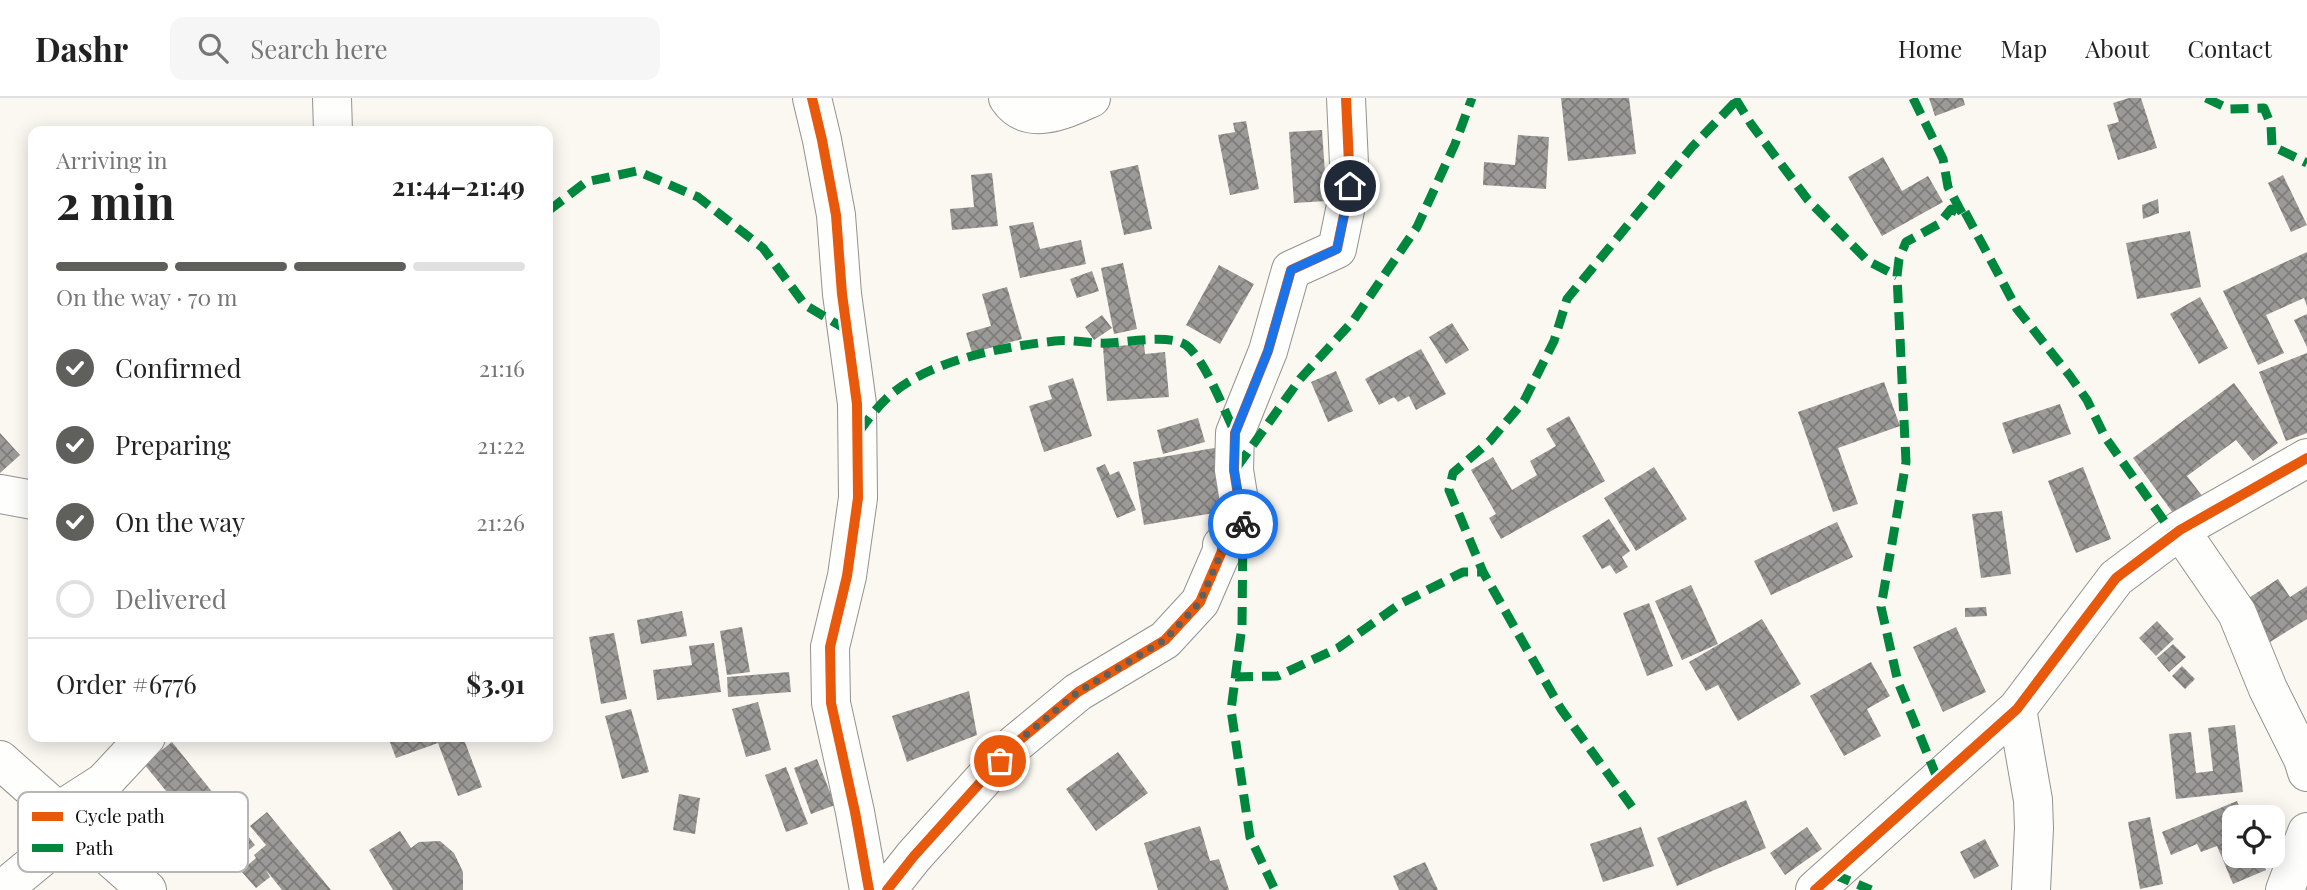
<!DOCTYPE html>
<meta charset="utf-8">
<style>
:root{--surface:#fff;--page:#f6f6f6;--text:#222;--muted:#767676;--line:#e0e0e0;--accent:#5f5f5c}
body{margin:0;font-family:"Playfair Display",serif;background:var(--page);color:var(--text);height:100vh;display:flex;flex-direction:column;font-size:26px;white-space:nowrap}
*{box-sizing:border-box;margin:0}
p{font-size:23px;color:var(--muted)}
.icon{flex:none;width:38px;height:38px;fill:none;stroke:currentColor;stroke-width:2;stroke-linecap:round;stroke-linejoin:round}
.map{position:relative;flex:1;overflow:hidden}
.drawer{position:absolute;left:28px;top:28px;width:525px;height:616px;display:flex;flex-direction:column;background:var(--surface);border-radius:14px;box-shadow:0 4px 18px #0003}
.drawer>*{flex:none}
.fabs{position:absolute;left:2222px;top:707px;display:grid;gap:14px}
.fabs a{display:grid;place-items:center;width:63px;height:63px;border-radius:14px;background:var(--surface);box-shadow:0 4px 18px #0003;font-size:35px}
.pin{position:absolute;display:grid;place-items:center;width:60px;height:60px;color:#fff;margin:-30px;border:4px solid #fff;border-radius:50%;box-shadow:0 2px 7px #0007}
.courier{position:absolute;display:grid;place-items:center;width:70px;height:70px;margin:-35px;border:5px solid #1a73e8;border-radius:50%;background:#fff;color:#222;box-shadow:0 2px 9px #0007}
.summary em{font-style:normal;font-weight:700}
.summary div{display:flex;flex-direction:column-reverse}
.summary{display:flex;align-items:center;justify-content:space-between;height:119px;padding:0 28px}
h1{font-size:46px;font-weight:700;line-height:52px}
.bar{display:grid;grid-template-columns:repeat(4,1fr);gap:10px 7px;align-content:center;height:84px;padding:0 28px}
.bar i{height:9px;border-radius:5px;background:var(--line)}
.bar .active{background:var(--accent)}
.bar p{grid-column:span 4}
.line{display:flex;align-items:center;gap:18px;padding:0 28px;border-top:2px solid var(--line)}
.line div{flex:1}
ol{padding:0 28px;list-style:none}
li{display:flex;align-items:center;gap:21px;height:77px}
li p{margin-inline-start:auto}
li .icon{padding:7px;border-radius:50%;background:var(--accent);color:#fff;stroke-width:4}
li:last-child{color:var(--muted)}
li i{width:38px;height:38px;border:4px solid var(--line);border-radius:50%}
header{display:flex;align-items:center;gap:42px;box-sizing:border-box;height:98px;padding:0 35px;background:var(--surface);border-bottom:2px solid var(--line)}
header strong{font-size:33px}
nav{display:flex;gap:38px;margin-inline-start:auto;font-size:24px}
.search{width:490px;height:63px;background:var(--page);display:flex;align-items:center;gap:18px;box-sizing:border-box;padding:0 24px;border-radius:14px;color:var(--muted);font-size:26px}
.map>svg:first-child{display:block}
.building{fill:url(#building-cross-hatch)}
.lines{fill:none;stroke-linecap:round;stroke-linejoin:round}
.minor-casing{stroke:#93928f;stroke-width:40}
.minor{stroke:#fefefd;stroke-width:38}
.quiet{stroke:#00873e;stroke-width:9;stroke-dasharray:18 9;stroke-linecap:butt}
.cycleway-casing{stroke:#fff;stroke-width:15}
.cycleway{stroke:#e8590c;stroke-width:10}
.done{stroke:#5f5f5c;stroke-width:7;stroke-dasharray:0 12.6}
.route{stroke:#1a73e8;stroke-width:9}
.key{fill:#fff;stroke:#b6b6b6;stroke-width:2}
.key-label{font-size:19px;fill:#0c0c0c}
</style>
<header>
<strong>Dashr</strong>
<div class="search"><svg class="icon" aria-label="search" viewBox="0 0 24 24"><circle cx="10" cy="10" r="6"/><path d="M15 15l6 6"/></svg>Search here</div>
<nav><a>Home</a><a>Map</a><a>About</a><a>Contact</a></nav>
</header>
<div class="map">
<svg width="2307" height="792" viewBox="0 0 2307 792">
<defs>
<pattern id="building-cross-hatch" width="8" height="8" patternUnits="userSpaceOnUse" patternTransform="scale(1.75)"><rect width="8" height="8" fill="#9c9a97"/><path d="M0 0l8 8M0 8l8-8" fill="none" stroke="#7e7c7a"/></pattern>
</defs>
<rect width="100%" height="100%" fill="#faf8f1"/>
<path class="building" d="M1561,0H1629L1636,56L1568,63Z
M1929,0H1963L1965,7L1935,18Z
M2129,0H2141L2157,50L2118,62L2107,27L2119,24L2113,5Z
M1246,23L1259,91L1230,97L1218,37L1235,34L1233,25Z
M1322,32L1327,103L1294,105L1289,34Z
M1518,37L1549,39L1546,91L1483,87L1484,64L1515,67Z
M1883,59L1902,93L1928,78L1943,104L1882,138L1848,79Z
M1138,67L1152,131L1124,137L1110,73Z
M992,75L998,128L952,132L950,111L974,109L971,77Z
M2283,77L2307,127L2291,134L2268,85Z
M2158,101L2159,115L2143,121L2142,107Z
M1033,124L1040,151L1081,142L1086,166L1020,180L1009,128Z
M2190,133L2201,189L2137,201L2126,145Z
M2307,154V208L2304,200L2266,217L2284,255L2258,267L2223,193Z
M1123,165L1137,231L1114,236L1101,170Z
M1219,167L1254,186L1220,246L1186,227Z
M1092,173L1099,193L1077,200L1070,181Z
M1007,189L1022,241L972,255L966,235L991,228L982,196Z
M2200,199L2228,250L2199,266L2170,216Z
M2307,216V249L2294,222Z
M1102,217L1112,230L1094,242L1085,229Z
M1452,225L1469,252L1446,266L1429,239Z
M1144,246L1145,256L1165,254L1169,299L1107,303L1103,249Z
M1421,251L1446,296L1416,312L1409,298L1398,304L1394,299L1379,307L1365,281Z
M2307,255V335L2286,343L2259,274Z
M1336,273L1353,313L1328,324L1311,284Z
M1073,280L1092,338L1044,354L1029,308L1052,301L1048,288Z
M1884,284L1900,328L1838,350L1858,406L1833,414L1798,314Z
M2234,285L2278,345L2253,363L2236,342L2187,378L2203,399L2176,419L2133,360Z
M2060,306L2071,336L2013,356L2002,325Z
M1569,318L1605,383L1501,441L1489,420L1496,416L1471,372L1493,359L1512,392L1537,377L1530,363L1556,348L1546,331Z
M1198,320L1205,344L1163,356L1157,332Z
M0,335L20,357L0,375Z
M1220,349L1231,412L1144,427L1133,364Z
M1105,366L1110,377L1119,373L1136,412L1117,420L1096,370Z
M1654,369L1687,421L1636,453L1604,400Z
M2083,369L2111,441L2076,455L2048,383Z
M2002,413L2011,476L1981,480L1972,416Z
M1609,421L1630,453L1622,459L1628,469L1616,476L1610,467L1602,471L1582,438Z
M1837,424L1853,459L1771,497L1754,463Z
M2278,481L2290,499L2307,488V521L2270,544L2244,503Z
M1691,487L1718,546L1682,562L1655,503Z
M1649,505L1673,568L1647,578L1623,515Z
M1986,509L1987,518L1965,519V510Z
M682,513L687,538L641,546L637,522Z
M1762,521L1801,586L1738,623L1718,587L1706,593L1689,564Z
M2157,523L2174,541L2156,558L2139,540Z
M742,529L750,574L727,577L720,533Z
M1956,529L1986,594L1943,614L1913,549Z
M614,535L627,601L601,606L589,539Z
M714,545L721,594L657,602L653,572L692,567L689,548Z
M2173,546L2186,559L2169,574L2157,560Z
M1871,564L1890,598L1867,611L1881,638L1844,658L1810,598Z
M2182,568L2195,581L2185,591L2172,578Z
M789,574L791,594L728,599L727,579Z
M969,593L977,637L907,664L892,618Z
M758,604L771,652L746,659L732,611Z
M631,611L649,674L622,681L605,618Z
M2235,627L2243,694L2176,701L2169,636L2191,634L2196,675L2213,673L2208,630Z
M388,639H463L482,689L458,698L438,645L396,660Z
M172,644L255,747L228,769L144,666Z
M1118,654L1148,695L1096,733L1066,691Z
M817,661L835,707L811,716L794,670Z
M786,669L808,726L786,734L765,677Z
M679,696L700,700L695,736L673,732Z
M1746,702L1766,750L1677,788L1657,740Z
M2237,703L2244,719H2235V758H2260L2266,772L2233,786L2217,748L2201,754L2197,746L2171,757L2162,734Z
M267,714L331,792H282L266,772L270,779L256,790L241,773L256,760L254,757L266,747L250,728Z
M2150,719L2163,786L2140,791L2128,724Z
M1200,728L1210,763L1219,761L1229,792H1158L1144,745Z
M1641,729L1654,768L1603,784L1590,746Z
M1807,729L1822,751L1785,777L1770,755Z
M400,733L411,750L419,744L440,743L454,755L463,774V792H393L369,752Z
M1985,741L1999,768L1974,781L1960,754Z
M1425,764L1438,792H1399L1393,778Z"/>
<g class="lines">
<defs>
<path id="minor" d="M332,0L333,33
M812,0L822,42L836,117L842,196L857,306L858,400L847,478L830,549L831,605L855,714L869,792
M1008,0C1028,30 1066,11 1091,0
M0,396L33,402
M2180,432L2237,515L2268,591L2303,661L2307,674
M2017,611L2033,702L2034,730L2031,792
M0,662L147,792
M59,713L104,684L146,639
M2,792L77,730
M887,792L914,758L1015,646L1078,594L1165,542L1200,504L1222,453V447L1243,428L1234,372L1235,335L1268,253L1291,172L1337,151L1350,88L1346,0
M1815,792L2017,611L2116,480L2180,432L2307,360
M2285,792L2307,734"/>
</defs>
<use href="#minor" class="minor-casing"/>
<use href="#minor" class="minor"/>
<path class="quiet" d="M1735,0L1751,26L1808,102L1868,163L1897,178
M1913,0L1943,61L1948,89L1963,117L1951,111L1939,126L1906,144L1899,161L1897,178L1906,364L1881,509L1898,584L1938,682
M2206,0L2229,11L2264,10L2271,27L2272,48L2307,65
M548,113L586,84L637,73L698,99L763,150L805,207L847,232
M1965,114L2017,211L2070,278L2087,302L2105,339L2174,437
M859,334C869,320 880,305 894,294C936,261 1002,249 1055,243C1072,241 1090,246 1108,245C1129,244 1169,236 1186,247C1204,260 1225,314 1235,335
M1237,369L1300,281L1353,223L1417,129L1455,46L1472,0
M1243,428L1242,528L1231,612L1250,739L1275,792
M1235,579L1278,578L1338,550L1400,506L1463,474H1483
M1632,709L1561,611L1483,474L1449,392L1453,375L1490,343L1524,303L1554,243L1567,201L1692,49L1739,0
M1833,776L1871,792"/>
<defs>
<path id="cycleway" d="M812,0L822,42L836,117L842,196L857,306L858,400L847,478L830,549L831,605L855,714L869,792
M887,792L914,758L1015,646L1078,594L1165,542L1200,504L1222,453V447L1243,428L1234,372L1235,335L1268,253L1291,172L1337,151L1350,88L1346,0
M1815,792L2017,611L2116,480L2180,432L2307,360"/>
</defs>
<use href="#cycleway" class="cycleway-casing"/>
<use href="#cycleway" class="cycleway"/>
</g>
<g class="lines">
<path class="done" d="M1000,663L1015,646L1078,594L1165,542L1200,504L1222,453V447L1243,428V426"/>
<path class="route" d="M1243,426L1234,372L1235,335L1268,253L1291,172L1337,151L1350,88"/>
</g>
<rect x="18" y="694" width="230" height="80" rx="10" class="key"/>
<rect x="32" y="714" width="31" height="9" fill="#e8590c"/>
<rect x="32" y="746" width="31" height="8" fill="#00873e"/>
<g class="key-label">
<text x="75" y="725">Cycle path</text>
<text x="75" y="757">Path</text>
</g>
</svg>
<div class="fabs">
<a><svg class="icon" aria-label="locate" viewBox="0 0 24 24"><circle cx="12" cy="12" r="6"/><path d="M12 2v4M12 18v4M2 12h4M18 12h4"/></svg></a>
</div>
<div class="pin" style="left:1000px;top:663px;background:#ea580c"><svg class="icon" aria-label="bag" viewBox="0 0 24 24"><path d="M5 8h14l-1 12H6zM9 8a3 3 0 0 1 6 0"/></svg></div>
<div class="pin" style="left:1350px;top:88px;background:#1f2937"><svg class="icon" aria-label="home" viewBox="0 0 24 24"><path d="M3 11l9-7 9 7M6 9v11h12V9"/></svg></div>
<div class="courier" style="left:1243px;top:426px"><svg class="icon" aria-label="bike" viewBox="0 0 24 24"><circle cx="6" cy="16" r="4"/><circle cx="18" cy="16" r="4"/><path d="M6 16l4-8h5l3 8M10 8l3 8H6M13 5h3"/></svg></div>
<section class="drawer">
<div class="summary"><div><h1>2 min</h1><p>Arriving in</p></div><em>21:44–21:49</em></div>
<div class="bar"><i class="active"></i><i class="active"></i><i class="active"></i><i></i><p>On the way · 70 m</p></div>
<ol>
<li><svg class="icon" aria-label="check" viewBox="0 0 24 24"><path d="M5 12l5 5 9-10"/></svg>Confirmed<p>21:16</p></li>
<li><svg class="icon" aria-label="check" viewBox="0 0 24 24"><path d="M5 12l5 5 9-10"/></svg>Preparing<p>21:22</p></li>
<li><svg class="icon" aria-label="check" viewBox="0 0 24 24"><path d="M5 12l5 5 9-10"/></svg>On the way<p>21:26</p></li>
<li><i></i>Delivered</li>
</ol>
<div class="line" style="height:91px"><div>Order #6776</div><b>$3.91</b></div>
</section>
</div>
